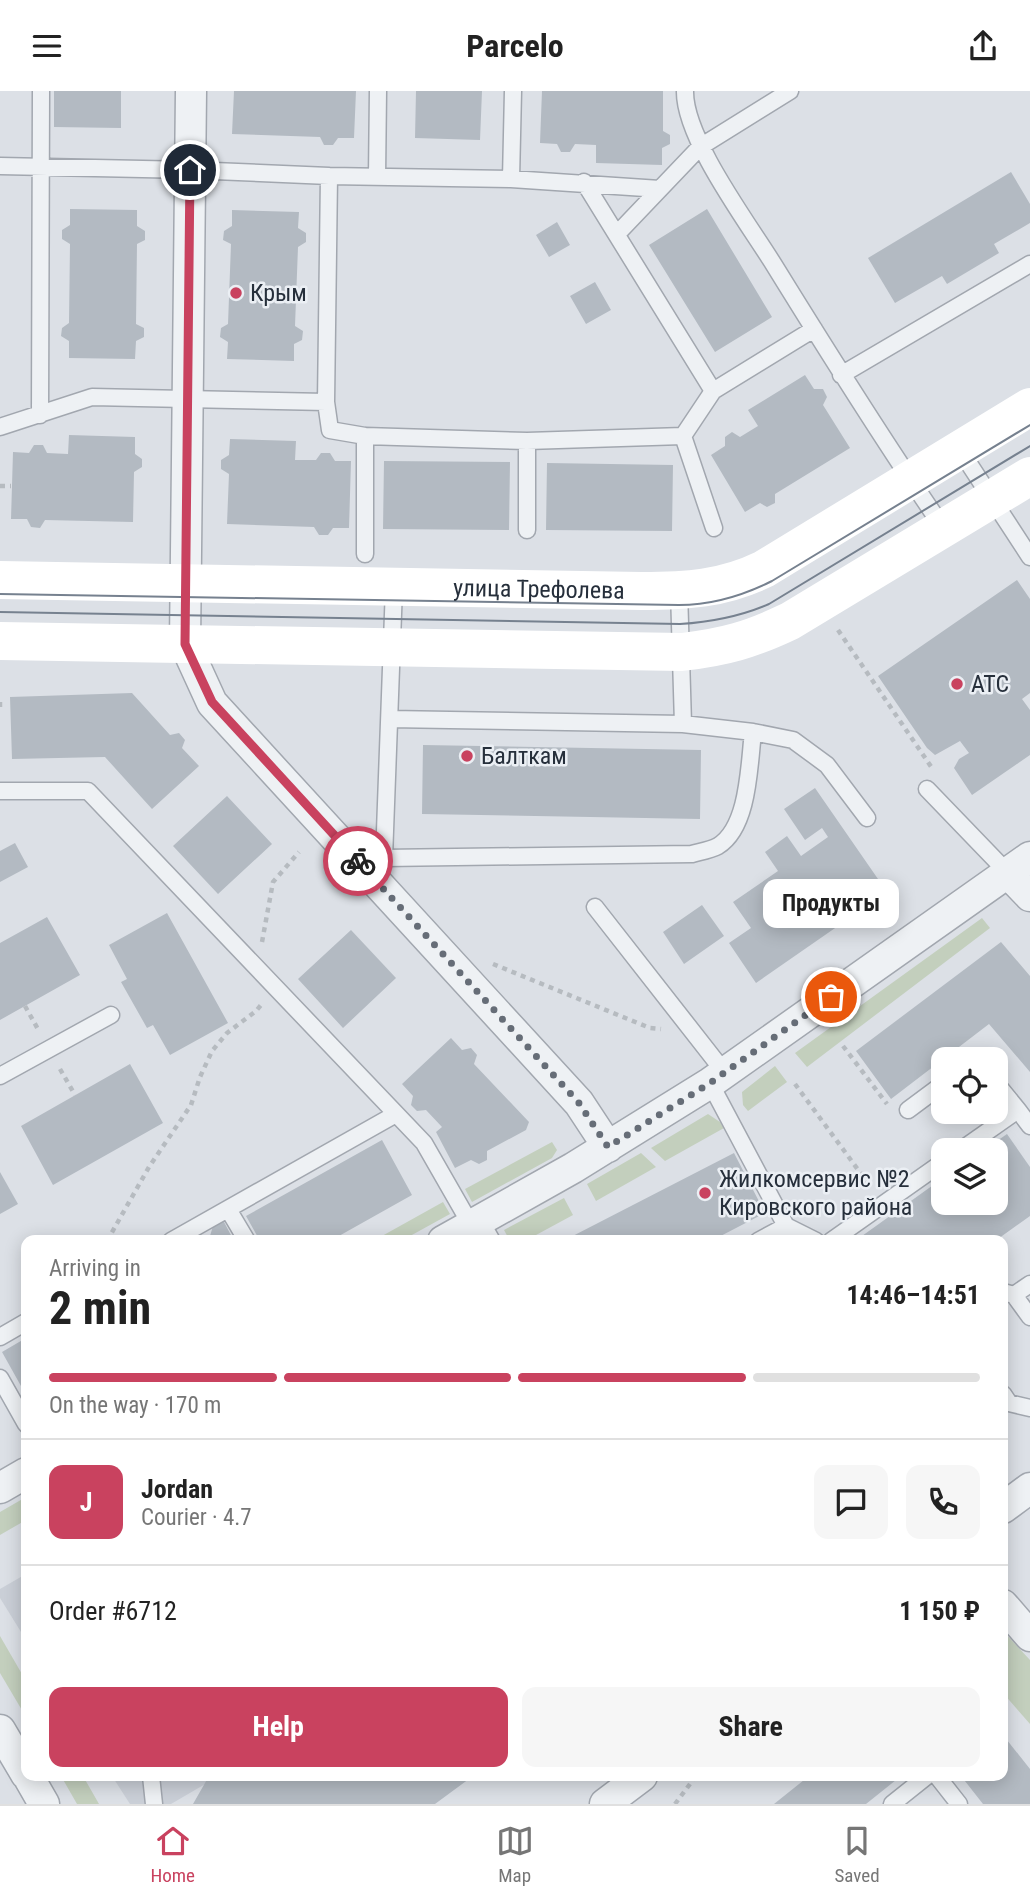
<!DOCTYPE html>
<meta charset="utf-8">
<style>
:root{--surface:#fff;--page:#f6f6f6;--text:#222;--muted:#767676;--line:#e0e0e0;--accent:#c9425f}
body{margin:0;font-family:"Roboto Condensed",sans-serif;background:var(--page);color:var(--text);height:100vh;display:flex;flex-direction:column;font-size:26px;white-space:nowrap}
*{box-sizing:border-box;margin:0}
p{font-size:23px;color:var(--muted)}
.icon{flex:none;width:38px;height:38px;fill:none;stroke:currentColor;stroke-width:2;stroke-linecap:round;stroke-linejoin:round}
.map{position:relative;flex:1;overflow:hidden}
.panel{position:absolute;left:21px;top:1144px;width:987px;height:546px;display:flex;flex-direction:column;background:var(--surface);border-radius:14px;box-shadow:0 4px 18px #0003}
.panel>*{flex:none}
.fabs{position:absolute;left:931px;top:956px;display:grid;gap:14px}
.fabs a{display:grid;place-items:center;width:77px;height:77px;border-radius:14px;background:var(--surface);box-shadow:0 4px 18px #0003;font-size:35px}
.pin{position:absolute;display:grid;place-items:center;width:60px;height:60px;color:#fff;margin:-30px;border:4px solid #fff;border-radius:50%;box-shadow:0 2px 7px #0007}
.courier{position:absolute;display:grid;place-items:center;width:70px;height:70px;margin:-35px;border:5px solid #c9425f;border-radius:50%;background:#fff;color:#222;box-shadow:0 2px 9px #0007}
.bubble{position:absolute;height:49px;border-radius:14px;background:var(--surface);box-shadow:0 4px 18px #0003;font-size:23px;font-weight:700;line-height:49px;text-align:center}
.headline em{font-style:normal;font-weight:700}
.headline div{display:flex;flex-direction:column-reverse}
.headline{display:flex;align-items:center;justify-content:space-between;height:119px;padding:0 28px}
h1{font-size:46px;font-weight:700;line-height:52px}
.bar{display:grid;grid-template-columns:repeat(4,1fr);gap:10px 7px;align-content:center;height:84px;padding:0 28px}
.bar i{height:9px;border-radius:5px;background:var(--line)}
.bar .current{background:var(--accent)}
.bar p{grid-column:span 4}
.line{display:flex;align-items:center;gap:18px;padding:0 28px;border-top:2px solid var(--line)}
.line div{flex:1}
.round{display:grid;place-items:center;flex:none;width:74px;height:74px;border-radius:14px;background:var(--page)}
.cta{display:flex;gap:14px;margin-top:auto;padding:14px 28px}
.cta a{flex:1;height:80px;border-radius:14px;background:var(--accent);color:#fff;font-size:28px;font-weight:700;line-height:80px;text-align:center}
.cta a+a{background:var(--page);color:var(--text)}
header{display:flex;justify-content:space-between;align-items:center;height:91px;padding:0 28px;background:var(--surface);font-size:32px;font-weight:700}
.dock{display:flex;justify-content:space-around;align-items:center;height:98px;border-top:2px solid var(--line);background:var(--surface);font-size:19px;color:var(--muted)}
.dock a{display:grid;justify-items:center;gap:4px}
.dock .current{color:var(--accent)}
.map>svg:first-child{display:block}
.built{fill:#cacfd7}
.green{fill:#c3cfbd}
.building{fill:#b3bac2}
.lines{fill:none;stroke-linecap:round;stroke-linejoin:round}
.lane-casing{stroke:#a2a7af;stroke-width:19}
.street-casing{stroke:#a2a7af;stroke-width:33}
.path{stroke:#b6bbc0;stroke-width:4.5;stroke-dasharray:5 5;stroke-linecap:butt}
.lane{stroke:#eef1f4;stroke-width:16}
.street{stroke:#eef1f4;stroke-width:30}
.secondary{stroke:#fff;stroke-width:38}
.tram{stroke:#76818f;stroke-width:2}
.done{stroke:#666d77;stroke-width:7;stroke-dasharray:0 12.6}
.route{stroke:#c9425f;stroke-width:9}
.poi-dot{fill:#c9425f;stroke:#ebeff4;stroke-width:2.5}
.labels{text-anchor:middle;stroke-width:5;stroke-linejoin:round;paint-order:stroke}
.poi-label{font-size:24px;fill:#262f3b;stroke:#ebeff4;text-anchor:start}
.street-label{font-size:24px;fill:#262f3b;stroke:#ebeff4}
</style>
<header><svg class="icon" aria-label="menu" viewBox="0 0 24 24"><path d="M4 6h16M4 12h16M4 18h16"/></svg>Parcelo<svg class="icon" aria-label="share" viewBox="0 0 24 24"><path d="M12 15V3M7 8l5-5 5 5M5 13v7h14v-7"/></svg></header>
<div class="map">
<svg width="1030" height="1713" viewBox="0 0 1030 1713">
<rect width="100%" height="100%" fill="#dce0e6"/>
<path class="built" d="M26,1483V1549L0,1507V1498Z
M112,1685H219L171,1713H130Z"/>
<path class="green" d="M982,827L990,837L807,976L795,962Z
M775,975L787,991L748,1020L743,1014L742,1001Z
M708,1023L720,1031L724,1037L665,1070L651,1057Z
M552,1051L557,1059L552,1067L472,1111L465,1098Z
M641,1062L656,1076L596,1110L587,1093Z
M564,1107L573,1124L525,1150H510L504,1139Z
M443,1111L450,1123L401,1150H373Z
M26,1406V1429L0,1444V1421Z
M1003,1540L1030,1569V1633L1003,1602Z
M0,1545L26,1590V1626L0,1582Z
M61,1685H83L99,1713H77Z"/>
<path class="building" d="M54,0H121V37L54,36Z
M234,0H356L354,47H338L333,54H324L320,46L232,43Z
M416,0H482L480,49L415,47Z
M542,0H663V40L670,44V53L662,57V74L596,72V54L575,53L570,61H561L557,53L540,52Z
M1011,81L1030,113V132L994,153L999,162L947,193L942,185L895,212L868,167Z
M70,118L137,119V135L145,140V149L137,153L136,233L144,237V246L136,250L135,268L69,267V250L61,245L62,237L69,232L70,153L62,148V139L70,134Z
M707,118L772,226L715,261L649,154Z
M232,119L299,121L298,137L306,142V151L298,156L295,235L303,240L302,249L294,253V270L227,268L228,251L220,246L221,237L228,233L231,153L223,149L224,140L232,135Z
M557,131L570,154L549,166L536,144Z
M595,191L611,219L586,233L570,205Z
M805,284L814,298H823L827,306L823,314L850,357L775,403V412L767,416L760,412L745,421L711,364L725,355V346L732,341L740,346L758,335L748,319Z
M69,344L135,346V363L142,368V376L134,381L133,431L45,429L40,437L31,436L27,428H11L13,361L29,362L34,354H43L47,362L68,363Z
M230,348L296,350L295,369H316L321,362H330L335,370H351L349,437H333L328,444H319L314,436L227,433L229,383L221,378V369L229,364Z
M384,370L510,371L509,439L383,438Z
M547,372L673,374L672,440L546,439Z
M1017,489L1030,508V602L1022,608L1030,619V664L972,704L954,677L959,668L969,662L960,650L935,664L927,657L878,585Z
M132,602L170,644L179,642L185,649L182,657L199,675L152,718L105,666L12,668L10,606Z
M423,654L701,659L700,728L422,723Z
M815,697L887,801L756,892L729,852L751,837L733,811L778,780L765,761L787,745L801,765L828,746L822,737L805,749L784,718Z
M227,705L272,753L218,803L173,755Z
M15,752L28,776L0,791V760Z
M702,814L724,845L684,873L663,841Z
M167,822L228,932L170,964L153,934L147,937L121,891L127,888L109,854Z
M47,826L80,884L0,929V852Z
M351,839L396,887L343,937L298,888Z
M1001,851L1030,885V981L989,933L891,1008L856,960Z
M451,947L462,959L471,957L477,964L474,973L529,1031L526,1039L487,1060V1069L479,1073L471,1069L455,1077L436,1041L442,1036L426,1019L417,1020L411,1014L413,1005L402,993Z
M130,973L163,1032L53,1094L21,1035Z
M1007,1043L1030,1076V1125L995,1150H855L943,1087V1111H996V1059H984Z
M382,1049L412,1104L330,1150H260L246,1125Z
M734,1062L765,1122L711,1150H563Z
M0,1081L18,1113L0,1123Z
M223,1129L234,1150H202L210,1145L213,1135Z
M26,1247V1304L2,1261Z
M1003,1644L1030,1678V1713H983L961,1685H1003Z
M209,1685H473L435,1713H193Z
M809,1685H901L866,1713H774Z"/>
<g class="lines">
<defs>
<path id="lane" d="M685,0C684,47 748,132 774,174C829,263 884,351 944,438
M0,75L190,79L329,85
M377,86L378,0
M511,88L513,0
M584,91L713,300
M660,98L511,88L329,85L326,311L330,339L365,345L527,350L683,345L713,300L814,238
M617,143L700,56L790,0
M841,284L1030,173
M40,324L41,0
M0,336L92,306L326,311
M683,345L714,437
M527,350V439
M960,359L1030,466
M365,463V345
M679,500L683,633
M390,628L683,633L753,641L793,649L827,674L867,727
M927,698L1007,781
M0,700H88L424,1052L471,1134
M384,767L394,496
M368,781L384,767L692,763C699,761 711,759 718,755C749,736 749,674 753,641
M595,816L725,982
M0,985L111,924
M710,992L786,1135L816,1150
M996,992L1018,1019
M908,1019L943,993
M961,1059L1018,1019L1030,1035
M228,1118L247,1150
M480,1129L492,1150
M171,1150L396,1023
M758,1150L786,1135
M831,1150L943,1071
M1003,1201L1014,1204L1030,1226
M1014,1204L1030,1193
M0,1246L26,1231
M0,1287L26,1333
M1003,1303L1009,1312L1030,1317
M151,1685L154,1713
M937,1685L959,1713
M892,1713L927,1685"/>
<path id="street" d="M191,0L185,553L212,612L579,1012L608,1056
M1007,781L1030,805
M443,1150L573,1077L710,992L1030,766
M0,1397L26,1382
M1003,1417L1030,1397
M1003,1514L1030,1545
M0,1639L26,1683
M28,1685L44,1713
M605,1713L642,1685"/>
</defs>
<use href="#lane" class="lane-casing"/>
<use href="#street" class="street-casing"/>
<path class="path" d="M0,395H11
M838,539L932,677
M0,611V618
M262,851L273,791L299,761
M493,873L650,937L661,938
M25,915L39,940
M843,955L887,1013
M60,978L75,1004
M795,993L870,1095
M107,1150L149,1076L191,1014L200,986L212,960L227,942L256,920L261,914
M675,1713L696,1685"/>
<use href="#lane" class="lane"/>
<use href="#street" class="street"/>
<g class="secondary">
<path id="s1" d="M0,489L641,500C686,500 723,498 764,478L1030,316"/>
<path d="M0,550L682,561C725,556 750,549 790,530L1030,385"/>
</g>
<path class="tram" d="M0,503L679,514C713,514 742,505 772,490L1030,334
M0,521L680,533C711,531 739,526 769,513L1030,355"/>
</g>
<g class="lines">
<path class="done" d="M358,770L579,1012L608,1056L710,992L831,906"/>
<path class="route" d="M190,79L185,553L212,611L358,770"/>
</g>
<g class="poi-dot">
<circle cx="236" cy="202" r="7"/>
<circle cx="957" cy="593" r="7"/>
<circle cx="467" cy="665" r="7"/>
<circle cx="705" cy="1102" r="7"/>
</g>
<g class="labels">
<g class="poi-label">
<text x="250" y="210">Крым</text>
<text x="971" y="601">АТС</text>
<text x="481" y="673">Балткам</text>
<text x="719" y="1096">Жилкомсервис №2<tspan x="719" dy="28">Кировского района</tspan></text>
</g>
<g class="street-label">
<text dy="8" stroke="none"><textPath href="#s1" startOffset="539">улица Трефолева</textPath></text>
</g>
</g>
</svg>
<div class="fabs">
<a><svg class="icon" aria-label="locate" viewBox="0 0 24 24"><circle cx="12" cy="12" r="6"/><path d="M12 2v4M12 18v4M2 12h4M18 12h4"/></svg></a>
<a><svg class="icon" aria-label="layers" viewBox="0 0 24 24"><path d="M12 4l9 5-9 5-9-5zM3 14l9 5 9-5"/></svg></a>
</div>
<div class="pin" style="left:831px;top:906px;background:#ea580c"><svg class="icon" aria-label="bag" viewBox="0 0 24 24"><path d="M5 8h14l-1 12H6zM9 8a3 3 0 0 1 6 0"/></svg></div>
<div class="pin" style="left:190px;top:79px;background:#1f2937"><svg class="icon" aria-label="home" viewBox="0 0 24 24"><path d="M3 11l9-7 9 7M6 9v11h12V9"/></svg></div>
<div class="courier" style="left:358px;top:770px"><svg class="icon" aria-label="bike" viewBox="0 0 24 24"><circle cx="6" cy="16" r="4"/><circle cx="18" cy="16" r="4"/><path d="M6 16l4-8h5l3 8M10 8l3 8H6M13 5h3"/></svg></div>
<div class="bubble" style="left:763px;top:788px;width:136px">Продукты</div>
<section class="panel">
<div class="headline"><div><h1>2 min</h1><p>Arriving in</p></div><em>14:46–14:51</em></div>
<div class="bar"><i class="current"></i><i class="current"></i><i class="current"></i><i></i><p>On the way · 170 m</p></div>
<div class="line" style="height:126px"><b class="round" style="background:var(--accent);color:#fff">J</b><div><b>Jordan</b><p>Courier · 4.7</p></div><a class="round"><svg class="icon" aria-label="chat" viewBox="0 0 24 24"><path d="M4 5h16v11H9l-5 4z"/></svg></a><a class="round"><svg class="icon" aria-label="phone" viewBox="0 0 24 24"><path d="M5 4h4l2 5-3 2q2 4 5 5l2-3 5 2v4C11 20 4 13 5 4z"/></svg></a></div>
<div class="line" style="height:91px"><div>Order #6712</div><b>1 150 ₽</b></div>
<div class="cta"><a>Help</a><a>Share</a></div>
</section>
</div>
<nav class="dock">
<a class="current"><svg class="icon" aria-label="home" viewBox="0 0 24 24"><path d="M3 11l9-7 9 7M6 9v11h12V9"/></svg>Home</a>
<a><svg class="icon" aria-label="map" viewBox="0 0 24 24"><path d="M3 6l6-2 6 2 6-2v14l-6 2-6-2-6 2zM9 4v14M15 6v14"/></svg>Map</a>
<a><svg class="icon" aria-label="saved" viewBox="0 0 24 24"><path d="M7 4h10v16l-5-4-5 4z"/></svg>Saved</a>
</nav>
